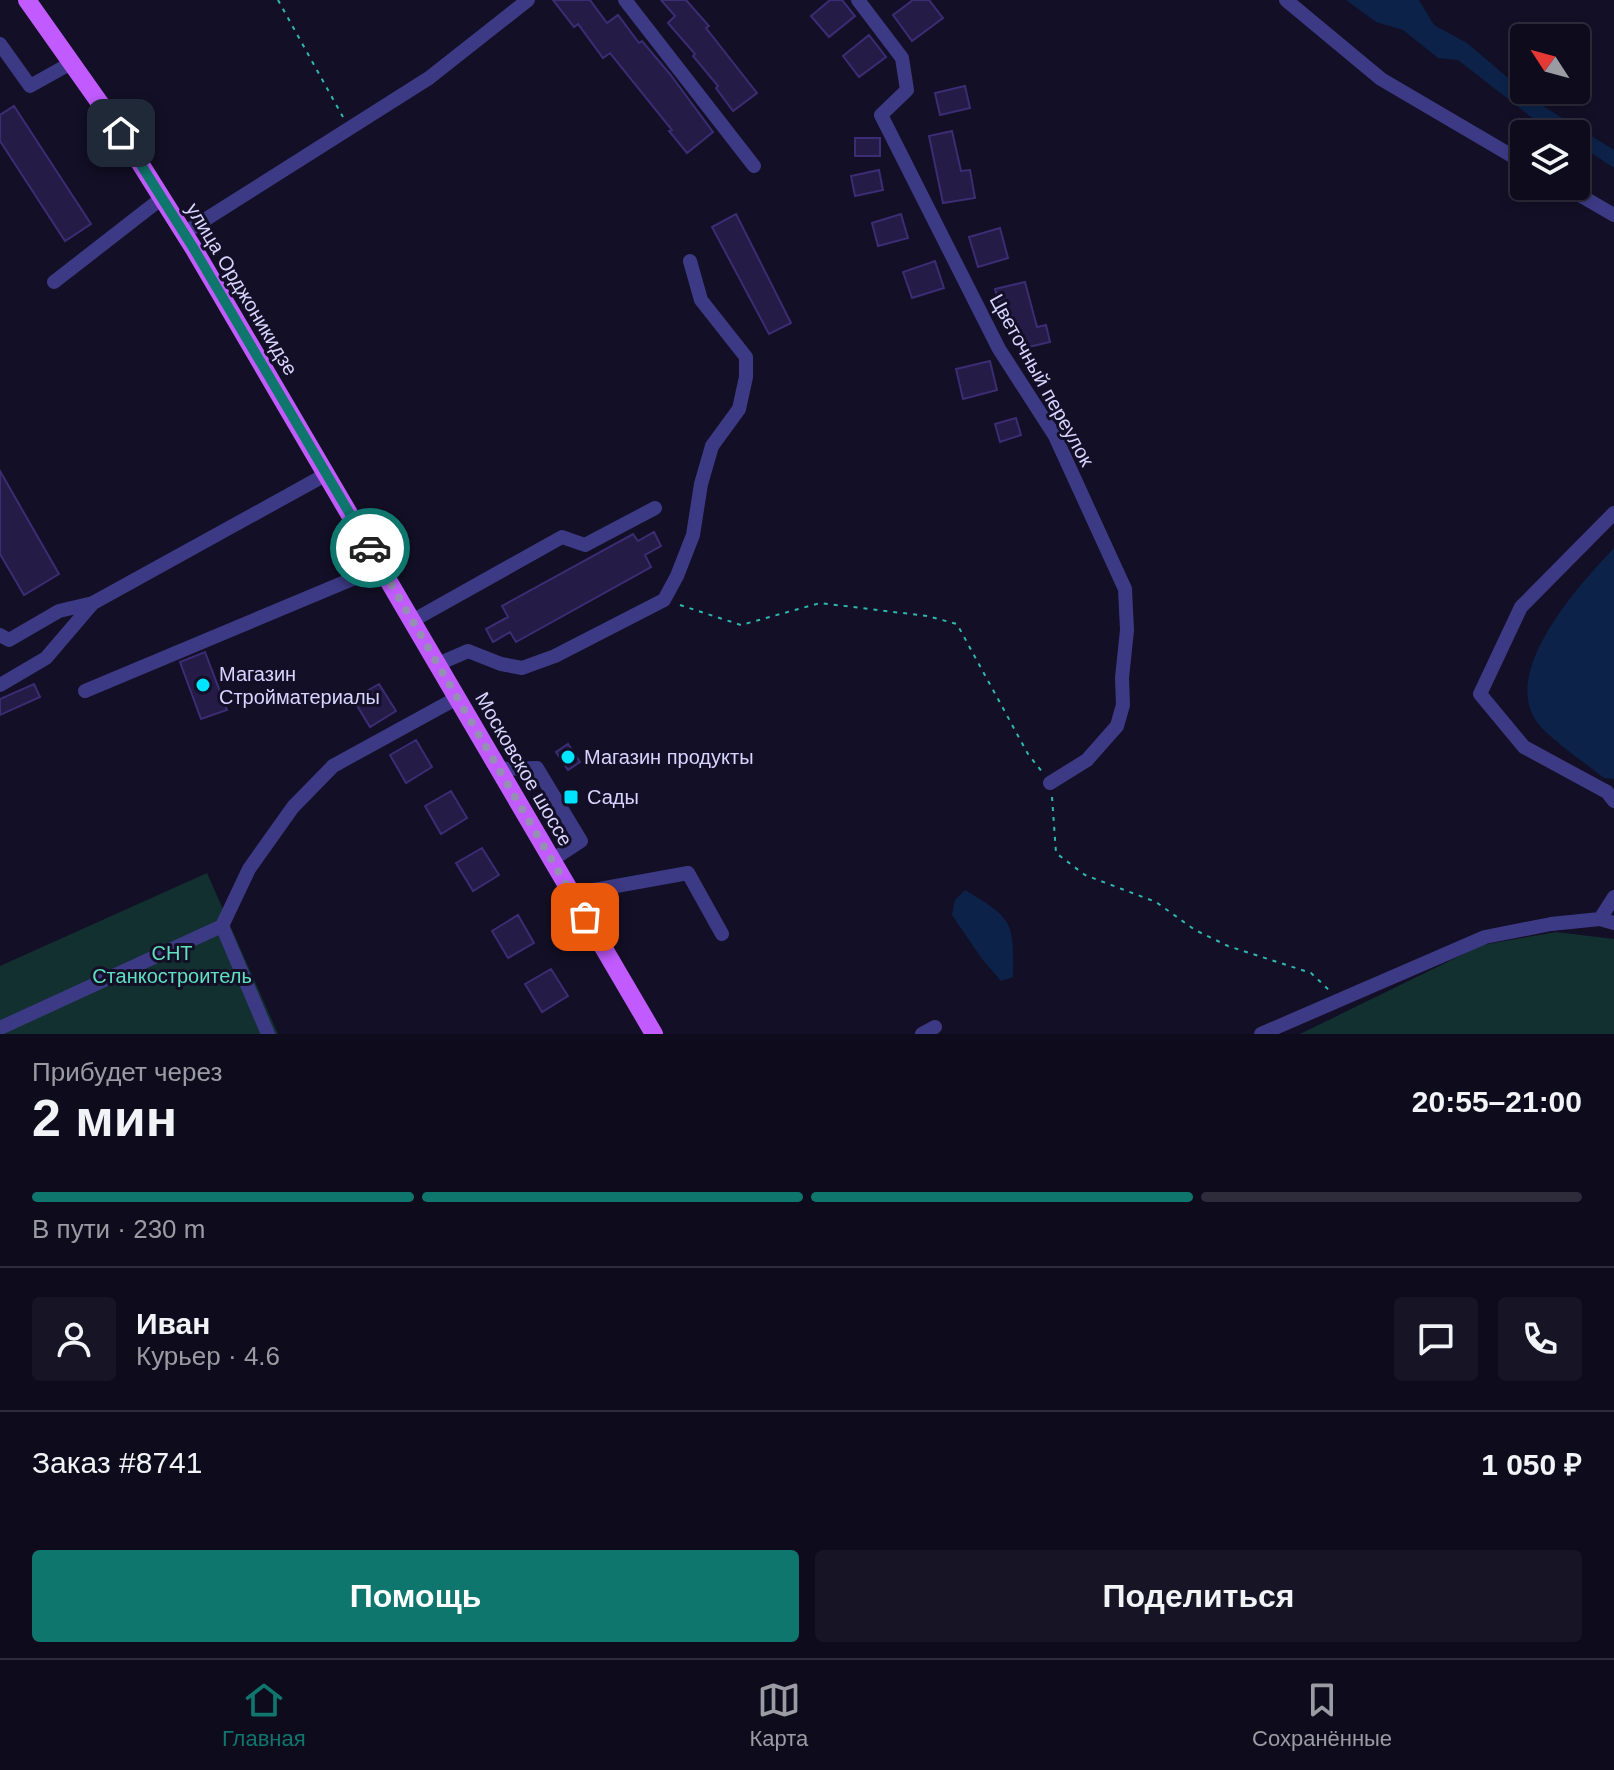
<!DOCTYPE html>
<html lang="ru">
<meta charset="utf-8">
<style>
:root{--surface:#0e0b1c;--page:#171425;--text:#f1f3f6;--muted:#9b9ba3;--line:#2e2b3b;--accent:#0f766e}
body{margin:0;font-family:Arial,sans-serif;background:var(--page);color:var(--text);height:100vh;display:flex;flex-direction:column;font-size:30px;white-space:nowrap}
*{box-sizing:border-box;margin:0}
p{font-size:26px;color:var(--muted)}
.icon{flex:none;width:44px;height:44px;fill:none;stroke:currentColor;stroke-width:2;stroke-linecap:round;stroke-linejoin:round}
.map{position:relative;height:1034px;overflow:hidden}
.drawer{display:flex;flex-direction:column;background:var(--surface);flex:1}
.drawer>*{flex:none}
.needle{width:52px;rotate:306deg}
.controls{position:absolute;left:1510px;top:24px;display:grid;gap:16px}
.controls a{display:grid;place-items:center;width:80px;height:80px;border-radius:8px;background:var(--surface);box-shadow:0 4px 12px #0003,0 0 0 2px var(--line);font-size:40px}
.pin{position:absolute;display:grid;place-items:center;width:68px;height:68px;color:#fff;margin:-34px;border-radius:16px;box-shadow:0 4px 12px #0006}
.courier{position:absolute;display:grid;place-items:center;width:80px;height:80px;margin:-40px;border:6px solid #0f766e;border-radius:50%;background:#fff;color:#222;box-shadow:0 2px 10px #0007}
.head em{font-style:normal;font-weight:800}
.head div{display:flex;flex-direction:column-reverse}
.head{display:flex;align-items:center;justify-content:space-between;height:136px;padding:0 32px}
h1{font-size:52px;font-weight:800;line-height:60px}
.bar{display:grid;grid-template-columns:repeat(4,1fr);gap:12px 8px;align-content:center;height:96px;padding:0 32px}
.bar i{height:10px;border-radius:6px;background:var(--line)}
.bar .current{background:var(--accent)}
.bar p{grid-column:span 4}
.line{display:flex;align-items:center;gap:20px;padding:0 32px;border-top:2px solid var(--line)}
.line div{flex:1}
.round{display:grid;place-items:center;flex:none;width:84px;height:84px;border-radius:8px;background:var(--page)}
.primary-button{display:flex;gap:16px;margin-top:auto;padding:16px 32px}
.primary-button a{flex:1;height:92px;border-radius:8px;background:var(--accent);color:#fff;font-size:32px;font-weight:800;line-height:92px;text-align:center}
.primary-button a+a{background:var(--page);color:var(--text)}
.tab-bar{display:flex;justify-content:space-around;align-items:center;height:112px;border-top:2px solid var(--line);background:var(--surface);font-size:22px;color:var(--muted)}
.tab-bar a{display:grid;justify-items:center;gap:4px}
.tab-bar .current{color:var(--accent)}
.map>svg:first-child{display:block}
.green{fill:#12302f}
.water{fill:#0c2248}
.building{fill:#241b47;stroke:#3b2d73;stroke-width:2}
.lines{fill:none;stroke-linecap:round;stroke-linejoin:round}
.path{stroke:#2fb8b0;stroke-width:2;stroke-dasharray:4 6;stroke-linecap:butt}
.minor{stroke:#3d3a85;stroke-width:14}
.major{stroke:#c25bff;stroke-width:18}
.done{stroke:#948fb3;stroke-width:8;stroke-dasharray:0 14.4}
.route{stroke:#0f766e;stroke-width:10}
.poi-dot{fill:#00e5ff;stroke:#130f26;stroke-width:3}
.labels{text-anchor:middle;stroke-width:6;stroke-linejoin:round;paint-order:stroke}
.street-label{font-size:20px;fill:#d9d4ff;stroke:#130f26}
.poi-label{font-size:20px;fill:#d9d4ff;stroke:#130f26;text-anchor:start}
.park-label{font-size:20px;fill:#5fe0c0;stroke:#130f26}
</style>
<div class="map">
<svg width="1614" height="1034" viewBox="0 0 1614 1034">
<rect width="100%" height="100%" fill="#130f26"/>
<path class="green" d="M207,873L278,1034H0V966Z
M1556,932L1614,939V1034H1300L1482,945Z"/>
<path class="water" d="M1346,0H1419L1434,25L1467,43L1535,101L1614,150V168L1576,143V134H1560L1531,117L1458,60L1438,58L1403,30L1376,22Z
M1614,548V779L1604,778C1588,765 1547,737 1537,722C1500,671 1580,584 1614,548Z
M965,890C1013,919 1014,921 1013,977L1001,981L982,959L952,915L955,900Z"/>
<path class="building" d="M553,0H590L607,23L618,15L639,43L642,41L670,74L713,132L687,153L669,131L672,130L610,53L603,58L578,24L574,27Z
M661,0H686L709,26L706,28L757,93L733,111L716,88L718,86L693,56L695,54L668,23L675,16Z
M830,0H842L855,16L829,37L811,16Z
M913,0H929L943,18L912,41L893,15Z
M869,35L886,57L859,77L843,56Z
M965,86L970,108L940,115L935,93Z
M14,106L91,224L65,241L0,141V115Z
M952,131L961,171L970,170L975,198L943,203L929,136Z
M855,138H880V156H855Z
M879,170L883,190L855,196L851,176Z
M736,214L791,323L769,334L712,227Z
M901,214L908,238L878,246L872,223Z
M1000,228L1008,258L978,267L969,237Z
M935,261L944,288L912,298L903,272Z
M1025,282L1037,327L1046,325L1050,342L1020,349L1012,316L1003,319L995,289Z
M990,361L997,390L963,399L956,369Z
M1016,418L1021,435L1000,442L995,424Z
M0,471L59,574L24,595L0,554Z
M654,532L661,546L645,555L651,567L516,642L510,632L493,642L486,629L508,617L502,606L633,534L638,541Z
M205,652L227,710L201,719L180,662Z
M34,684L40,697L0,715V699Z
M379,684L396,711L370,727L353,699Z
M416,740L432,767L406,783L390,755Z
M568,744L580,762L568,770L556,752Z
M451,791L467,818L441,834L425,806Z
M482,848L499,875L473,891L456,863Z
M518,915L534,943L508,958L492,931Z
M551,969L568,996L542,1012L525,984Z"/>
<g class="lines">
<path class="path" d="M278,0L343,117
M680,605L741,625L820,603L927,616L957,624L1028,754L1043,773
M1052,797L1056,853L1085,875L1156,902L1195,930L1228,946L1311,973L1329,990"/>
<path class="minor" d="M625,0L754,166
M858,0L902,58L907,90L881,115L999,349L1055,436L1125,589L1127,630L1122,678L1123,705L1117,726L1087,760L1050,783
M1286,0L1381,79L1524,163
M0,44L30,86L73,62
M1564,186L1614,215
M184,233L429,78L528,0
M54,282L162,198
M1614,513L1521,607L1480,694L1524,747L1607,792L1614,801
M412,621L562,537L585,545L655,508
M0,635L9,640L59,611L93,603
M438,664L468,651L501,664L522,668L555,656L664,600L677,576L693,535L701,484L712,446L739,409L746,377V357L701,300L690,261
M0,685L46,658L93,603L325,475
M85,691L381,567
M499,769L537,768L581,841L552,860
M572,894L688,873L722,934
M1600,919L1614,897
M222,926L268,1034
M0,1028L222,926L249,869L293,807L333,766L457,698
M922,1034L935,1027
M1261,1034L1485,937L1551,924L1600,919L1614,923"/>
<path class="major" d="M27,0L121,133L194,249L654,1034"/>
</g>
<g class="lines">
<path class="done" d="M370,548L585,917"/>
<path class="route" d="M121,133L194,249L370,548"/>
</g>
<g class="poi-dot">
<circle cx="203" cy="685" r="8"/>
<circle cx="568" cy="757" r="8"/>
<rect x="563" y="789" width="16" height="16" rx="4"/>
</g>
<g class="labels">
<g class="street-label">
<text transform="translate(242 289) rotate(59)" y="7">улица Орджоникидзе</text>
<text transform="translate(1042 380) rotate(61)" y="7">Цветочный переулок</text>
<text transform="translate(524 769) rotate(60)" y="7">Московское шоссе</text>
</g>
<g class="poi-label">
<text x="219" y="681">Магазин<tspan x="219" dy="23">Стройматериалы</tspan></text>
<text x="584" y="764">Магазин продукты</text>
<text x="587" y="804">Сады</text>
</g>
<g class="park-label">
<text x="172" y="960">СНТ<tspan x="172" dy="23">Станкостроитель</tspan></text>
</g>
</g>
</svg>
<div class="controls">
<a><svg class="needle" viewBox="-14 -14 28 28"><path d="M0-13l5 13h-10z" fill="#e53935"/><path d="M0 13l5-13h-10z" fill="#9b9ba3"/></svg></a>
<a><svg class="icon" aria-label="layers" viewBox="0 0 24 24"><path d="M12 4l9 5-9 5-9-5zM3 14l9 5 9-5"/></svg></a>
</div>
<div class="pin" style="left:585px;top:917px;background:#ea580c"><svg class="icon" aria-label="bag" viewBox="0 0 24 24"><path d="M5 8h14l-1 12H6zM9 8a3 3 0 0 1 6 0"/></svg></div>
<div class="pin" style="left:121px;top:133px;background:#1f2937"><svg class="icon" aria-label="home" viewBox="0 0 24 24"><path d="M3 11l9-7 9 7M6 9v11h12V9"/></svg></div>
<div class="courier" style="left:370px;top:548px"><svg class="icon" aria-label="car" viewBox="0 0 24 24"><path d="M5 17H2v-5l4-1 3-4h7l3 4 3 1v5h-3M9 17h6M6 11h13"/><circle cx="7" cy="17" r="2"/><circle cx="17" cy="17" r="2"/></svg></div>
</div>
<section class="drawer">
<div class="head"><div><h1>2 мин</h1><p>Прибудет через</p></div><em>20:55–21:00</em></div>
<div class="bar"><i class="current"></i><i class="current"></i><i class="current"></i><i></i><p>В пути · 230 m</p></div>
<div class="line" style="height:144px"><a class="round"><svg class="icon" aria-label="person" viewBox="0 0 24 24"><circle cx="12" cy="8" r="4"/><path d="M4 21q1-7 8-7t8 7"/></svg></a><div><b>Иван</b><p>Курьер · 4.6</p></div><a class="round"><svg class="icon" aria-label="chat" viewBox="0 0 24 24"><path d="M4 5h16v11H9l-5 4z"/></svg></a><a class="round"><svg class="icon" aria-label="phone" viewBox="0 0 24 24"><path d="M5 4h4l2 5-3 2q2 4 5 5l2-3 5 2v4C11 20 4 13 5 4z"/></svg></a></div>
<div class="line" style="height:104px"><div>Заказ #8741</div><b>1 050 ₽</b></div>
<div class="primary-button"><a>Помощь</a><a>Поделиться</a></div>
</section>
<nav class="tab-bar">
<a class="current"><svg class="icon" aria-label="home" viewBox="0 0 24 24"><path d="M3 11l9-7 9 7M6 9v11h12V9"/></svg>Главная</a>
<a><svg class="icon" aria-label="map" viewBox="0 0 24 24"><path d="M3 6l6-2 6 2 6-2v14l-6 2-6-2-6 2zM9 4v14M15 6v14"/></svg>Карта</a>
<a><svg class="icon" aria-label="saved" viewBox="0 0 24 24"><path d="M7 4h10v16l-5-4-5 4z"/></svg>Сохранённые</a>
</nav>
